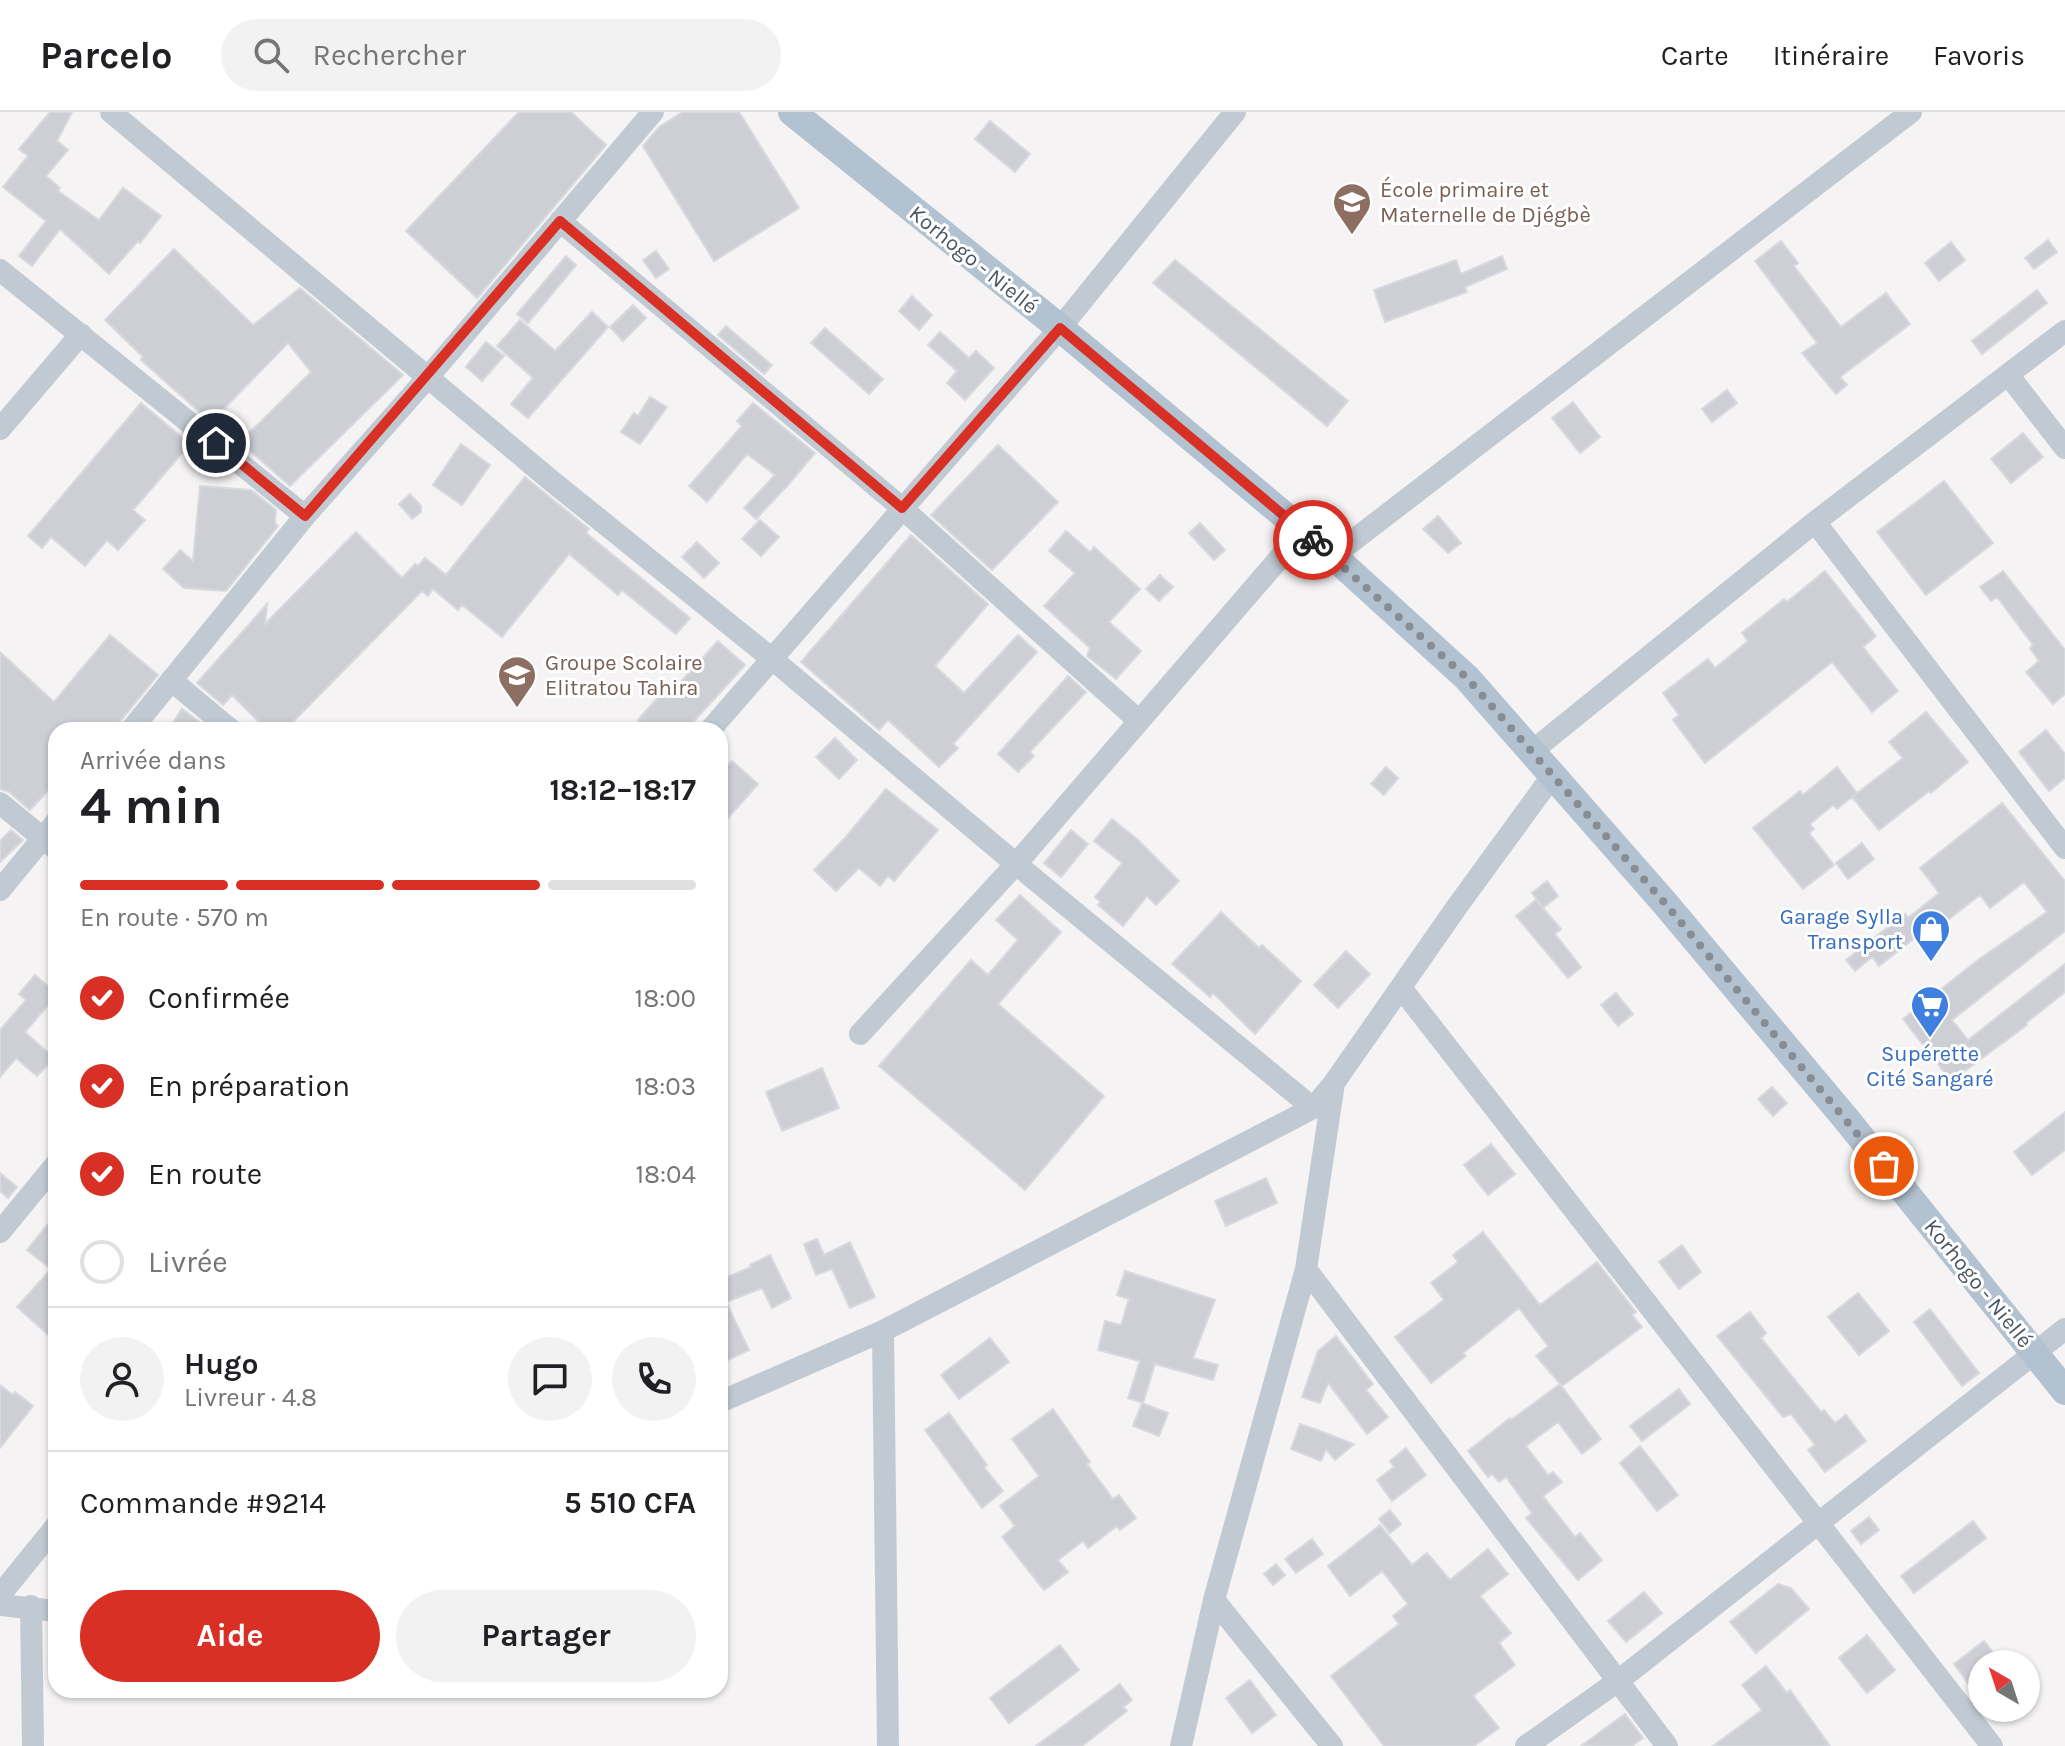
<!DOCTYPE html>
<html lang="fr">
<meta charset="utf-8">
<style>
:root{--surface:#fff;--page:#f2f2f2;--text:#202124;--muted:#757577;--line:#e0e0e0;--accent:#d93025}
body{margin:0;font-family:Karla,sans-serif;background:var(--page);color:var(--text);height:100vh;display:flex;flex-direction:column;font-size:30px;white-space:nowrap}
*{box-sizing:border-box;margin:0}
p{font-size:26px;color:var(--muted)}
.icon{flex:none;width:44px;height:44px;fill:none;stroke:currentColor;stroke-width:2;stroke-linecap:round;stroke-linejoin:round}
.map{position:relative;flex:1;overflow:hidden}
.details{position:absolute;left:48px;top:610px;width:680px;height:976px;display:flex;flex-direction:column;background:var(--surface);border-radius:24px;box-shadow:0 2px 6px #0004}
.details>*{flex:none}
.needle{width:52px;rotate:321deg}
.fabs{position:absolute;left:1968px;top:1538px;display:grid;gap:16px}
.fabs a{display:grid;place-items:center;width:72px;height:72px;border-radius:50%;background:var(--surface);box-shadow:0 2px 6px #0004;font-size:40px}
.pin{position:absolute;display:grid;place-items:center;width:68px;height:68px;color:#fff;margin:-34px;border:4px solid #fff;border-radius:50%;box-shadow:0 2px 8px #0007}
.courier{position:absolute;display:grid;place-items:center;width:80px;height:80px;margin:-40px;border:6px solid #d93025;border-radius:50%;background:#fff;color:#222;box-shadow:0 2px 10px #0007}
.overview em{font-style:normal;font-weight:700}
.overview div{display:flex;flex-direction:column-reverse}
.overview{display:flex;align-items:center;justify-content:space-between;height:136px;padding:0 32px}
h1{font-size:52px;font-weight:700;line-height:60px}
.bar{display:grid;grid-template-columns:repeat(4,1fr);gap:12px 8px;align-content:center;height:96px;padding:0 32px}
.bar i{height:10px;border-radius:6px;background:var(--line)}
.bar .on{background:var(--accent)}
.bar p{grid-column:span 4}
.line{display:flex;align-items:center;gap:20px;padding:0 32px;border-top:2px solid var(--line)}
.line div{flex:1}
.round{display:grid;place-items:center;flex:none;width:84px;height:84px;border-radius:42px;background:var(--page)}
ol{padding:0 32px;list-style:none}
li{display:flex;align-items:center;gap:24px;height:88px}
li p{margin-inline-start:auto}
li .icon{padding:8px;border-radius:50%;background:var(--accent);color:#fff;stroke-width:4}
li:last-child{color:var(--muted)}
li i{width:44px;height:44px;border:4px solid var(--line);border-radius:50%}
.primary-button{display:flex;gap:16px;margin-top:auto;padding:16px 32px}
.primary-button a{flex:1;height:92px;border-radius:48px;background:var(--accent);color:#fff;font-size:32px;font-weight:700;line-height:92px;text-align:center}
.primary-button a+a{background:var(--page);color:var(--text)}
header{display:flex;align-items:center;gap:48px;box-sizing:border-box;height:112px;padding:0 40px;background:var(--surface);border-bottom:2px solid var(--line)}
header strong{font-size:38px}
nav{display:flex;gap:44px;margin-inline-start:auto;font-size:28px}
.search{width:560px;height:72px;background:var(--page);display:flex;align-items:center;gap:20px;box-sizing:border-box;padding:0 28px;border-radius:44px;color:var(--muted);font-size:30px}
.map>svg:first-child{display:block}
.building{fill:#cdcfd5;stroke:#d7d9de;stroke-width:2}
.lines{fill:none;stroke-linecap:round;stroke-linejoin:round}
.minor{stroke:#c1cad2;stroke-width:22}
.major{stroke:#b3c2d1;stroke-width:28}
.done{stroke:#868d94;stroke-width:8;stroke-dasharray:0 14.4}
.route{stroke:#d93025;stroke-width:10}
.labels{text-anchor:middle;stroke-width:6;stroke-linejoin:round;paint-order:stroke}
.education-label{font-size:22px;fill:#785e54;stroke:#fff;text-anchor:start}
.street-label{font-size:22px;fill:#4a5661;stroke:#fff}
.shop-label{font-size:22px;fill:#366cbe;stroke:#fff;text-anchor:end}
</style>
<header>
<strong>Parcelo</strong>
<div class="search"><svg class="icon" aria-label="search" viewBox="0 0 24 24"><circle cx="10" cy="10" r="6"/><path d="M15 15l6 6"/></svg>Rechercher</div>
<nav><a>Carte</a><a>Itinéraire</a><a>Favoris</a></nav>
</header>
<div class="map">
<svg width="2065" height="1634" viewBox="0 0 2065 1634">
<rect width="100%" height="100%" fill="#f5f3f3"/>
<path class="building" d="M50,0H72L57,29L68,38L46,64L60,76L58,79L99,108L123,76L161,104L140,131L138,129L109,162L60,117L32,154L19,144L46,109L3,75L28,44L19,37Z
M519,0H571L606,33L477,186L406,119Z
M683,0H739L799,96L714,149L643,34L659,15Z
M990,9L1030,42L1015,60L975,27Z
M2048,128L2057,140L2034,157L2025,146Z
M1781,129L1798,151L1794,154L1841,215L1886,181L1910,212L1840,265L1847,273L1836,282L1802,241L1817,231L1755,149Z
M1951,130L1965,148L1939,169L1925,151Z
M174,137L253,213L300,176L403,263L290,374L240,330L311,260L288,231L211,310L141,248L143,245L105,208Z
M656,139L669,157L656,166L643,148Z
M566,144L576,153L528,211L517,202Z
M1502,144L1507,157L1465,175L1467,180L1385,210L1374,178L1456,148L1461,162Z
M1175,148L1348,289L1327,314L1153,171Z
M2037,178L2047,191L1982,242L1972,229Z
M912,184L932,203L919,218L899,199Z
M633,193L646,206L623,229L610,215Z
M592,200L608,215L528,306L511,292L533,266L497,234L520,208L555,239Z
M726,214L772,253L764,262L718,223Z
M825,216L883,267L869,282L811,231Z
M940,220L969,246L976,239L994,256L965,288L947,271L957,259L928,233Z
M486,230L504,244L482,269L466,255Z
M1727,278L1737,291L1712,310L1702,297Z
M650,285L667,295L640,332L621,320L634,301L638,304Z
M1573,290L1600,325L1580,341L1552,306Z
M141,291L190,332L133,398L145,408L118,438L107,428L85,454L51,425L42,436L28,424Z
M753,291L815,341L788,373L756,407L744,396L775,363L747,342L707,390L689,374L742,314L737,309Z
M2023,321L2043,345L2011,371L1991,347Z
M461,332L490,353L462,393L433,373Z
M998,333L1058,390L992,458L931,403Z
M525,365L589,417L586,421L690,506L676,522L622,478L618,483L569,442L502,525L462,493L458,498L433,477L428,484L422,479L285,618H267L232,583L223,593L197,571L267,492L265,512L356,420L402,466L415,452L418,454L425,446L446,463Z
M1944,369L1993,431L1926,483L1877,420Z
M200,374L251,378L276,398L275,411L278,414L226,479L184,476L163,457L180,438L193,449Z
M410,382L421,394V400L412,407L399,392Z
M1438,404L1461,431L1448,441L1423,417Z
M760,408L779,425L761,444L742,427Z
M1200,411L1225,438L1214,448L1189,421Z
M1066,419L1090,440L1094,435L1140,477L1109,510L1141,539L1116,567L1087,544L1090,536L1044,494L1075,461L1049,439Z
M911,423L988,492L935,554L964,581L1018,523L1037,540L953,632L958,636L939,655L888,608L879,618L801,550Z
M697,430L719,451L704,466L682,445Z
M1825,459L1876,524L1863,535L1898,579L1872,600L1832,550L1705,651L1673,608L1679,603L1663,581L1708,547L1715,556L1748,529L1742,521L1784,487L1787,490Z
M2003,459L2065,538V582L2053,592L2026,560L2039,549L2030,536L2033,533L1997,485L1991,489L1980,475Z
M1160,463L1173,475L1159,489L1146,477Z
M110,523L158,563L113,618H56V670L30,698L9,680L0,677V540L54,590Z
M718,529L745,553L686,618H649L638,608L661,582L666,586Z
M1068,564L1086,580L1030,640L1034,644L1018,660L998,642Z
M182,597L197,608L209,618H168Z
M1926,600L1968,650L1931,681L1929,679L1879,718L1852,685L1903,646L1889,630Z
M2046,618L2065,642V666L2049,679L2019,640Z
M835,626L857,648L839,667L816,645Z
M732,649L758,672L720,715V662Z
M1386,655L1398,666L1384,683L1371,672Z
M1837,655L1857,681L1837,697L1833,693L1810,712L1814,717L1809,721L1834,753L1803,777L1753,716L1800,679L1803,683Z
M886,677L938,718L894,769L888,764L880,774L859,756L836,779L814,758L845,726Z
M2002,691L2065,769V819L1952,908L1968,928L2065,852V880L2026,911L2027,913L1951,969L1903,907L1978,848L2047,800L2024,770L1990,796L1980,783L1935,818L1931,813L1879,854L1872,845L1855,859L1846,848L1905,802L1908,806L1939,781L1920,756Z
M1112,707L1137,727L1179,769L1156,793L1147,784L1123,814L1098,793L1101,790L1095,785L1122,751L1094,729Z
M11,718L23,728L0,750V729Z
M1071,718L1088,732L1061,765L1044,751Z
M1862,731L1874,747L1848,767L1836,751Z
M1547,769L1558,784L1543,796L1532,781Z
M1020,783L1061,820L998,892L1104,984L1025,1078L879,954L971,848L988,863L1018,828L996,808Z
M1536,788L1561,817L1555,822L1581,855L1568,866L1516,804Z
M1221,800L1259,836L1262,833L1301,869L1255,922L1213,881L1210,885L1172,852Z
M1346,839L1370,862L1338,896L1314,873Z
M35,863L56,881V884L25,920L54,946L37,964L16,946L0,965V918L26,888L19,882Z
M1616,881L1633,902L1618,914L1601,893Z
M822,956L839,996L782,1019L766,980Z
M1772,975L1787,991L1773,1004L1758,987Z
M2065,1000V1038L2032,1063L2014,1040Z
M1491,1032L1515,1062L1488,1083L1464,1053Z
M0,1061L17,1075L8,1086L0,1079Z
M1266,1066L1277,1091L1226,1114L1215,1089Z
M47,1113L56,1120V1230L17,1195L51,1157L27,1138Z
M1483,1120L1540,1193L1597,1150L1636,1200L1632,1203L1642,1215L1562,1274L1536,1244L1548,1234L1519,1196L1463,1241L1466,1244L1431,1271L1395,1225L1444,1188L1431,1171L1458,1150L1453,1143Z
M817,1127L824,1143L850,1130L875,1185L850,1196L832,1157L816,1163L804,1132Z
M1682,1133L1701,1160L1679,1177L1659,1150Z
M770,1143L791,1186L772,1196L762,1176L726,1190L749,1238L724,1250L720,1241V1168L751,1155L750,1153Z
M1125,1159L1215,1188L1193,1246L1218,1253L1213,1268L1155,1252L1143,1291L1128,1286L1140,1249L1098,1238L1105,1209L1121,1213L1129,1187L1117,1183Z
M1858,1181L1889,1219L1859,1243L1828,1205Z
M1930,1197L1979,1261L1962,1274L1914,1210Z
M1750,1200L1766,1221L1761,1226L1821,1300L1824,1298L1835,1311L1846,1303L1866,1329L1825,1360L1808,1338L1815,1333L1791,1302L1783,1305L1717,1224Z
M1336,1224L1373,1272L1366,1278L1388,1305L1367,1322L1328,1271L1320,1291L1302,1285L1318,1239Z
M990,1226L1009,1250L959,1287L941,1263Z
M1560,1272L1601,1327L1582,1342L1558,1310L1526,1334L1548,1363L1553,1360L1562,1370L1543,1384L1575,1425L1580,1421L1602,1448L1578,1468L1526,1406L1532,1401L1506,1365L1499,1370L1492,1362L1488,1365L1468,1339L1510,1306L1511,1308Z
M0,1273L13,1283L15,1280L33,1294L0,1336Z
M1679,1277L1690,1292L1642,1329L1630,1314Z
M1142,1291L1168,1301L1159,1324L1133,1314Z
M1053,1297L1090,1350L1087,1352L1113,1387L1119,1383L1136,1406L1120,1418L1117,1414L1088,1436L1083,1429L1058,1448L1068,1460L1044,1478L1002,1425L1015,1414L1000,1394L1039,1364L1012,1327Z
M949,1301L987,1353L984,1355L1003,1379L982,1396L925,1318Z
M1300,1312L1320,1319L1354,1332L1335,1348L1326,1337L1321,1349L1291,1337Z
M1640,1334L1678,1383L1657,1399L1620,1351Z
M1406,1336L1426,1363L1392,1389L1377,1368L1394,1355L1390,1349Z
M1390,1398L1401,1412L1390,1421L1379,1407Z
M1869,1405L1879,1418L1861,1432L1851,1419Z
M1973,1409L1986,1426L1914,1481L1901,1464Z
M1380,1413L1412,1453L1427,1441L1450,1468L1488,1437L1508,1462L1480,1484L1511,1521L1499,1531L1515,1553L1473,1584L1499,1616L1474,1634H1384L1331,1564L1399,1512L1393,1504L1408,1492L1382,1459L1350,1484L1328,1454Z
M1312,1427L1323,1442L1296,1461L1285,1447Z
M1276,1452L1285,1463L1273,1473L1264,1462Z
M1778,1472L1791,1476L1809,1497L1756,1541L1730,1510Z
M1644,1480L1662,1501L1626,1530L1608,1509Z
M1867,1523L1895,1558L1867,1581L1839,1546Z
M1984,1529L2002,1552H1982V1565L1970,1574L1954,1552Z
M1060,1533L1079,1558L1009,1611L990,1586Z
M1766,1554L1787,1581L1790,1578L1830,1634H1713L1762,1598L1742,1573Z
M1250,1568L1276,1603L1252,1621L1226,1586Z
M1120,1572L1132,1588L1123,1595L1127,1599L1082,1634H1036Z
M1625,1602L1643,1626L1632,1634H1581Z"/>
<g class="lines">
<path class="minor" d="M111,0L548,366L771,546L1016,752L1313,996
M560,109L902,396L1139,609
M0,158L305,404
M2009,264L2065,336
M0,317L81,222
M1815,410L2065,736
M1333,444L1911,0
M171,568L231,618
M131,618L305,404L429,264L653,0
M710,618L1060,216L1235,0
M1531,640L1815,410L2065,219
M0,691L56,737
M0,778L56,710
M1402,877L1992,1634
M860,922L1016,752L1303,419
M0,1120L56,1052
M1306,1157L1667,1634
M883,1219L888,1634
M720,1290L883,1219L1313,996L1334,971L1456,796L1553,663
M0,1483L56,1414
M1214,1488L1332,1634
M0,1493L56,1499
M31,1494L33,1634
M1181,1634L1214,1488L1306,1157L1334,971
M1526,1634L1618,1569L2065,1217"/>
<path class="major" d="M792,0L1060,216L1333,444L1467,566L1663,789L1847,1008L2065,1279"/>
</g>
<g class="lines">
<path class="done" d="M1313,428L1467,566L1663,789L1884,1054"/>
<path class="route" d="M216,331L305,404L560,109L902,396L1060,216L1313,428"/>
</g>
<defs>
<symbol id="school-pin" viewBox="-11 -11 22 30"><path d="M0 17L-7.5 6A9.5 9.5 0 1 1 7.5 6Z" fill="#8d6e63" stroke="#fff"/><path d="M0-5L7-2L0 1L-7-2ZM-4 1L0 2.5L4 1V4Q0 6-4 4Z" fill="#fff"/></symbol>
<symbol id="shop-pin" viewBox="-11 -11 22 30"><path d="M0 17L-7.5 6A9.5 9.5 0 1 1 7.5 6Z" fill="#3f7fe0" stroke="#fff"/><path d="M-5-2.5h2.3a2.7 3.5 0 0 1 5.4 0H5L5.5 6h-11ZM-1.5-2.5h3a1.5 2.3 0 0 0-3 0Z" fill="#fff"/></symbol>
<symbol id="supermarket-pin" viewBox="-11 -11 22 30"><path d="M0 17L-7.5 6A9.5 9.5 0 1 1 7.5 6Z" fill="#3f7fe0" stroke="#fff"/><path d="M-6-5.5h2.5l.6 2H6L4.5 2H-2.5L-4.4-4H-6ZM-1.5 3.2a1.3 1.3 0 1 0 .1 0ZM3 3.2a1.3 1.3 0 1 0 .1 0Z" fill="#fff"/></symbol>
</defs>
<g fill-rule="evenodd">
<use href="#school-pin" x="1330" y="68" width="44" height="60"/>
<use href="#school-pin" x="495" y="541" width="44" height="60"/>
<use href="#shop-pin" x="1909" y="795" width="44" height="60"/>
<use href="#supermarket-pin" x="1908" y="871" width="44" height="60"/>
</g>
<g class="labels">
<g class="education-label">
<text x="1380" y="85">École primaire et<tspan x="1380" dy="25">Maternelle de Djégbè</tspan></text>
<text x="545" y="558">Groupe Scolaire<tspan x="545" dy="25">Elitratou Tahira</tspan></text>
</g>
<g class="street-label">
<text transform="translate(974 147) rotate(39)" y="8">Korhogo - Niellé</text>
<text transform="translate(1979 1171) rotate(51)" y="8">Korhogo - Niellé</text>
</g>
<g class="shop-label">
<text x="1903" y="812">Garage Sylla<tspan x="1903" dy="25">Transport</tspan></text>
<text x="1930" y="949" text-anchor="middle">Supérette<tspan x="1930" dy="25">Cité Sangaré</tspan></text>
</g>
</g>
</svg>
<div class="fabs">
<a><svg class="needle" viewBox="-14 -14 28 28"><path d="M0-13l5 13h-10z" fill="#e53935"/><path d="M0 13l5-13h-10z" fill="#757577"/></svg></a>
</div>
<div class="pin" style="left:1884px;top:1054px;background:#ea580c"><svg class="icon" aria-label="bag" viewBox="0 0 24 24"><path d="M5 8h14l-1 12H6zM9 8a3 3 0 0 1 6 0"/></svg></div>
<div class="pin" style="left:216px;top:331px;background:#1f2937"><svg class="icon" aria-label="home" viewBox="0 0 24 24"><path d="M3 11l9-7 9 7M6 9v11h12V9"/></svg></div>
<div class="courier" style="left:1313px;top:428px"><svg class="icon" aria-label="bike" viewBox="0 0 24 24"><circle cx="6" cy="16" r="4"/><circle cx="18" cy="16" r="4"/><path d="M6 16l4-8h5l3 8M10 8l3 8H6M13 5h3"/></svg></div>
<section class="details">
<div class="overview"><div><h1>4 min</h1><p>Arrivée dans</p></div><em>18:12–18:17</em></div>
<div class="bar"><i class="on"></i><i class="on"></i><i class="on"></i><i></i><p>En route · 570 m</p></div>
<ol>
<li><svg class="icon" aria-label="check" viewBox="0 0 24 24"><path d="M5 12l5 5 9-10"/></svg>Confirmée<p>18:00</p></li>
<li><svg class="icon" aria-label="check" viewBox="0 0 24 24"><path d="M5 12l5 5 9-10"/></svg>En préparation<p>18:03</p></li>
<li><svg class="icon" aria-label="check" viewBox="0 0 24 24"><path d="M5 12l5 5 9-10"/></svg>En route<p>18:04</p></li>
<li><i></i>Livrée</li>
</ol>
<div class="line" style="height:144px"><a class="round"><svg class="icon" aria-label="person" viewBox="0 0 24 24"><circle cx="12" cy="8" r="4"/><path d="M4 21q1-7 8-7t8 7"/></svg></a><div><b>Hugo</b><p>Livreur · 4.8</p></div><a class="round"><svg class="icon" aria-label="chat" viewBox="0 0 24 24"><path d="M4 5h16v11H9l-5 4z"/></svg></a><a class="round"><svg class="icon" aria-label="phone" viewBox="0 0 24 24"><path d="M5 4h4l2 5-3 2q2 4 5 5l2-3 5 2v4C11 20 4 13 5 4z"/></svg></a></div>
<div class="line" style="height:104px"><div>Commande #9214</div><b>5 510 CFA</b></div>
<div class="primary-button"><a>Aide</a><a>Partager</a></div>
</section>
</div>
